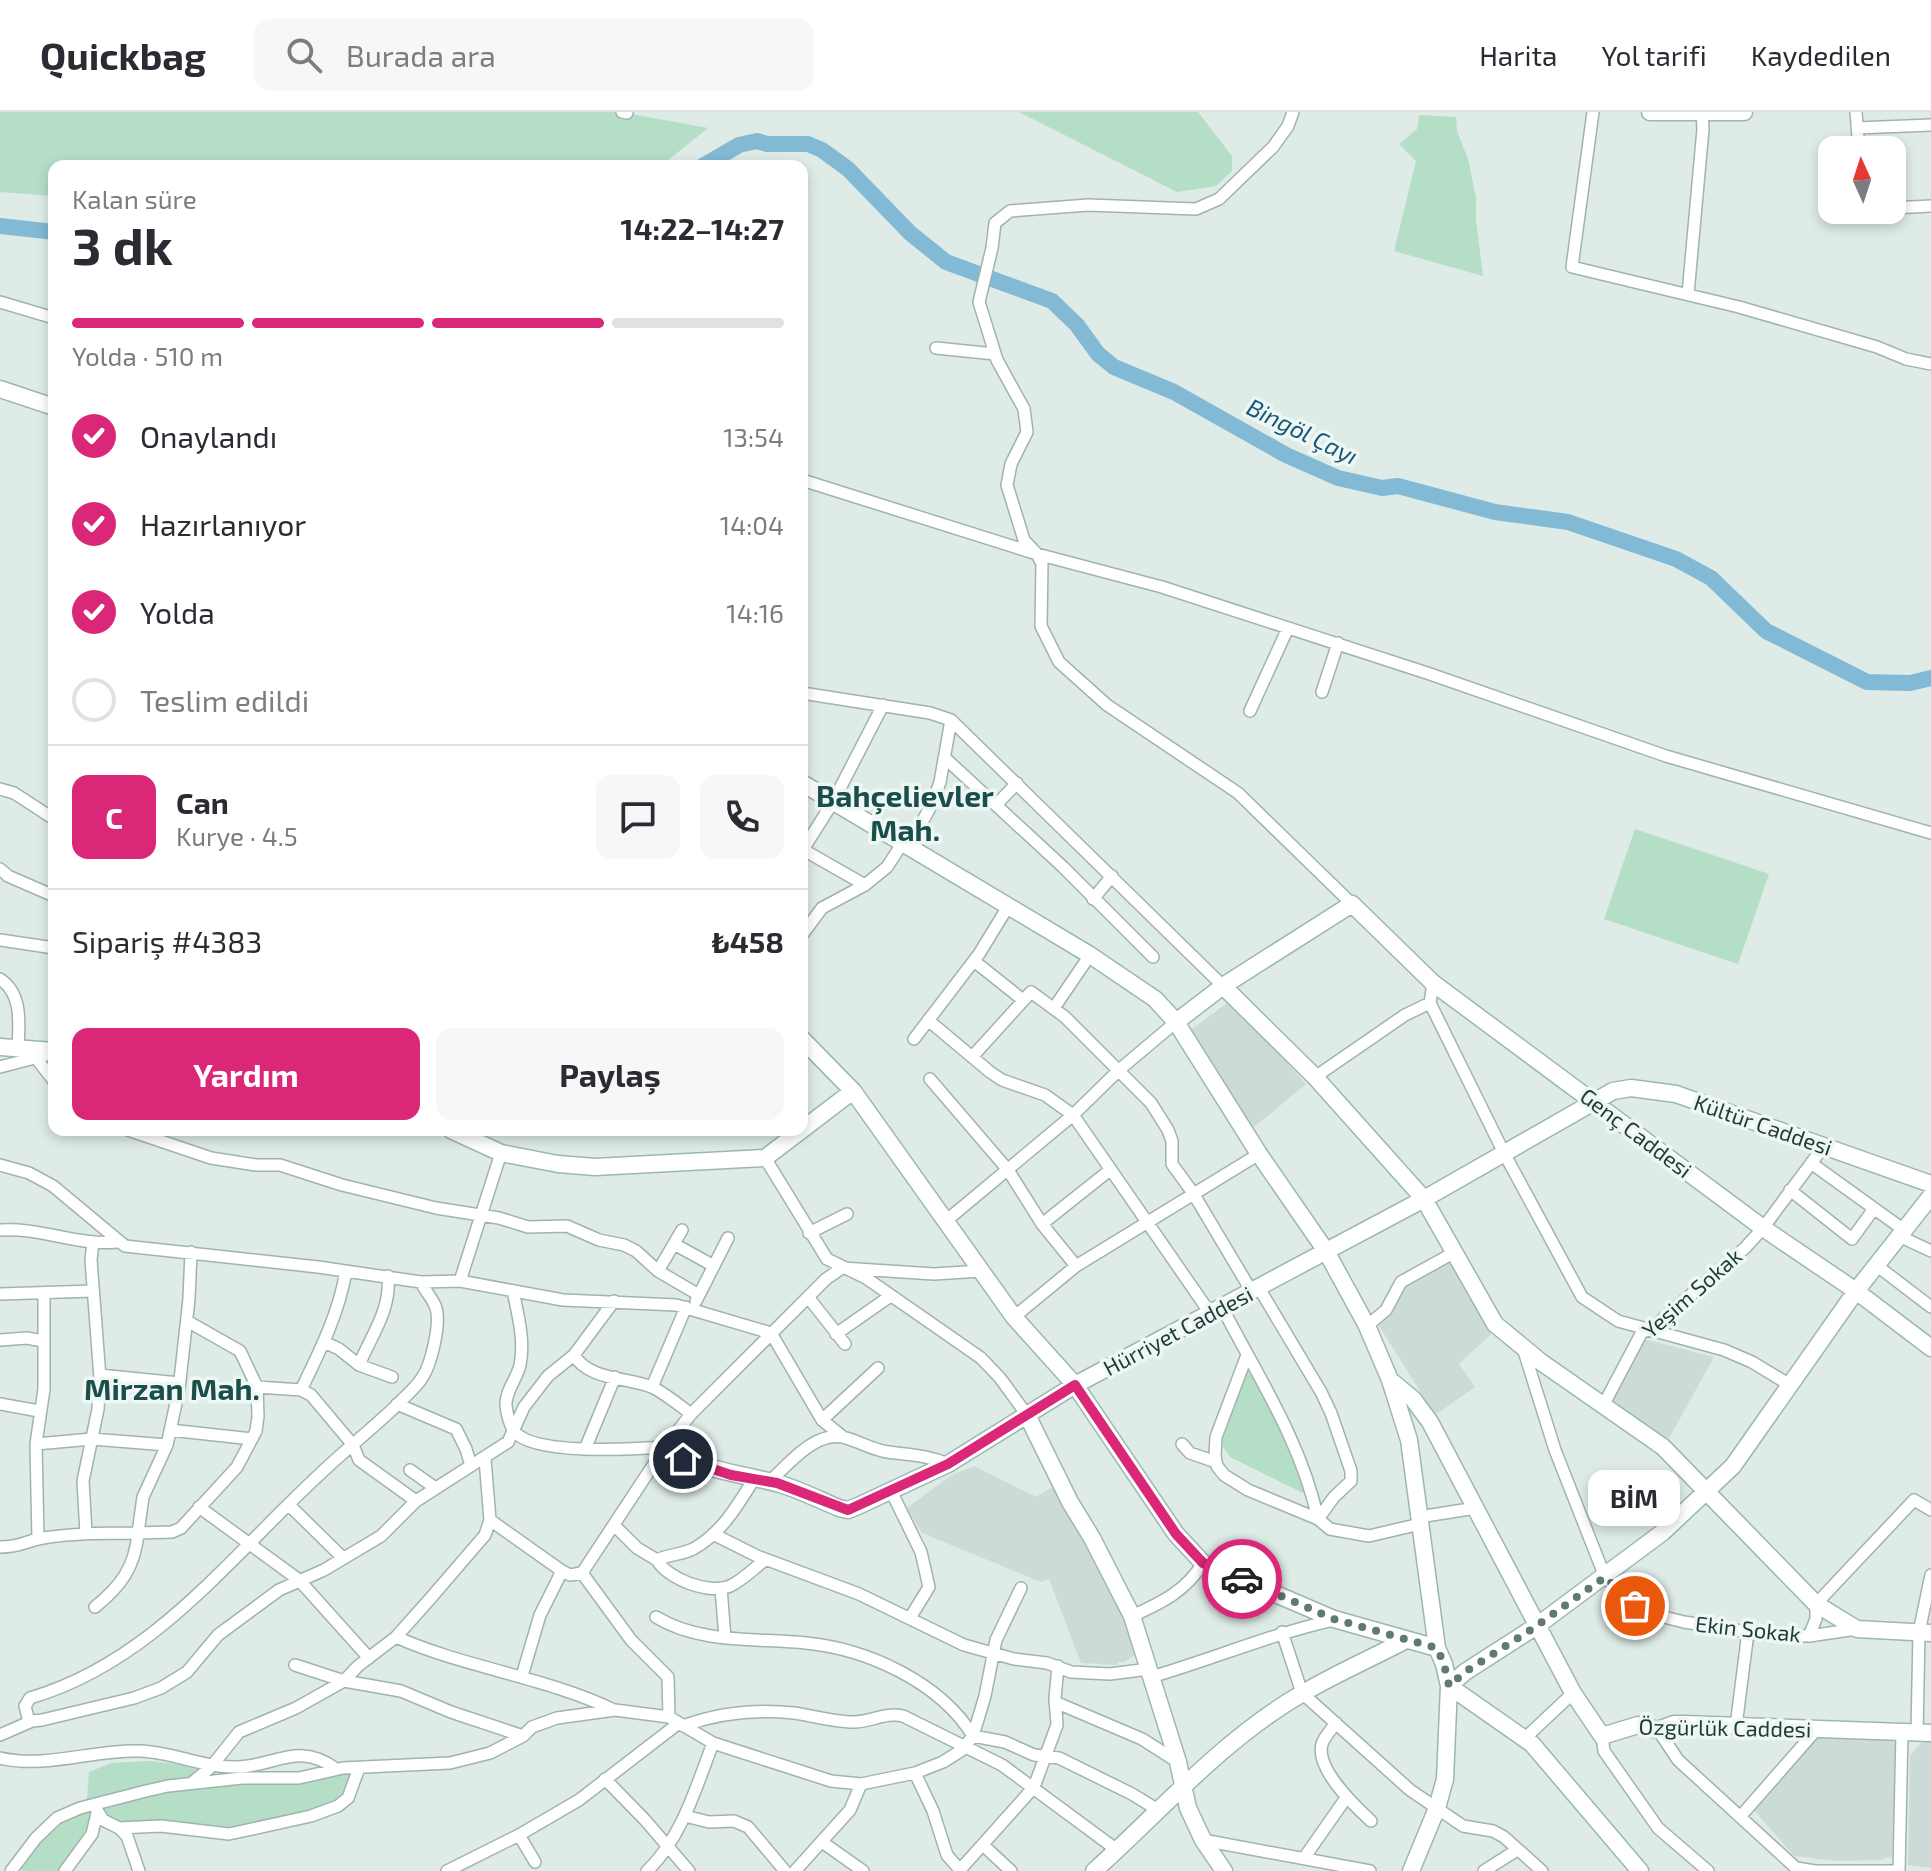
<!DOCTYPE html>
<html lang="tr">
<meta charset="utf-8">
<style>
:root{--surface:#fff;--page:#f7f7f7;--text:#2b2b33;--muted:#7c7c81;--line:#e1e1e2;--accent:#db2777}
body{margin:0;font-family:"Exo 2",sans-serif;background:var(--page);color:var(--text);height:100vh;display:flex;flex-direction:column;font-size:30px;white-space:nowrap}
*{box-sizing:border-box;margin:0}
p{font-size:26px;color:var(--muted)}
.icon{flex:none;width:44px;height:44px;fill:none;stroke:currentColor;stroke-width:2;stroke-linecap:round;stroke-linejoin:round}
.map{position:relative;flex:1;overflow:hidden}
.panel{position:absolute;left:48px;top:48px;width:760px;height:976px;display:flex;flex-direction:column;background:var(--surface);border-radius:16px;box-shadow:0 4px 12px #0003}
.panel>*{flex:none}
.needle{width:52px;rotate:357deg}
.controls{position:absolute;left:1818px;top:24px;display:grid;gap:16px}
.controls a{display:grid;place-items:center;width:88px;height:88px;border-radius:16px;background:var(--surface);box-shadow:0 4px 12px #0003;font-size:40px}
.pin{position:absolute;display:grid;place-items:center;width:68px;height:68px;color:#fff;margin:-34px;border:4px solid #fff;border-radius:50%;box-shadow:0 2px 8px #0007}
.courier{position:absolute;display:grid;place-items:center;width:80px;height:80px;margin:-40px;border:6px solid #db2777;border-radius:50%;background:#fff;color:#222;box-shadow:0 2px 10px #0007}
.bubble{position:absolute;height:56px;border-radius:16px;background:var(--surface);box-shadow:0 4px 12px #0003;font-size:26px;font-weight:700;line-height:56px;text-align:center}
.headline em{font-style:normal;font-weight:700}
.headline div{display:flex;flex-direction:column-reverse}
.headline{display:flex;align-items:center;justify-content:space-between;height:136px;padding:0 24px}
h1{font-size:52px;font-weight:700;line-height:60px}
.bar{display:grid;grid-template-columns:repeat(4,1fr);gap:12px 8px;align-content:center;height:96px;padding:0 24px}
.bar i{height:10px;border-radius:6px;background:var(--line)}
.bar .selected{background:var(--accent)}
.bar p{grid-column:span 4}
.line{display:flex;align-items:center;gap:20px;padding:0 24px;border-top:2px solid var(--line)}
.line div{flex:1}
.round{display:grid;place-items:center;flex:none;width:84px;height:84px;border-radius:16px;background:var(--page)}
ol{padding:0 24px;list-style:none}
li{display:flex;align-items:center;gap:24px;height:88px}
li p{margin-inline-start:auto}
li .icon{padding:8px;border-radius:50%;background:var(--accent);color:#fff;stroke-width:4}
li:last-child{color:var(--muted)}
li i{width:44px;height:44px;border:4px solid var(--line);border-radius:50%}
.action{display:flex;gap:16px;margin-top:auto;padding:16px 24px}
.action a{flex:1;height:92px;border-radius:16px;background:var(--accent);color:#fff;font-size:32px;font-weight:700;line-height:92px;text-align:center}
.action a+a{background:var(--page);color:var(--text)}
header{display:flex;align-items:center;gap:48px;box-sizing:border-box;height:112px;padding:0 40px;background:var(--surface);border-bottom:2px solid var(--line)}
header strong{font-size:38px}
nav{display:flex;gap:44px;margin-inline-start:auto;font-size:28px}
.search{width:560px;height:72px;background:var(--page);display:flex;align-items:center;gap:20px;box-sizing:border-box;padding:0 28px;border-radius:16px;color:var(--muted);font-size:30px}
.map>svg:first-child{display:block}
.built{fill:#ccdbd7}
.green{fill:#b5dec7}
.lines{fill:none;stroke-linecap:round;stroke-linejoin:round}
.river{stroke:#82b9d4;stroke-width:16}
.street-casing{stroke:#a1b3af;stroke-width:14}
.secondary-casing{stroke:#9cb7b2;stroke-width:19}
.street{stroke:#fff;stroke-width:11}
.secondary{stroke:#fff;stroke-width:16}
.done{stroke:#617976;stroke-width:8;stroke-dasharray:0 14.4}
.route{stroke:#db2777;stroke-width:10}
.labels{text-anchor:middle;stroke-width:7;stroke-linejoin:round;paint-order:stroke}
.street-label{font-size:22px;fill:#1e3b39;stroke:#eff7f4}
.water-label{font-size:24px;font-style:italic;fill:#15587b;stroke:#eff7f4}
.district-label{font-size:30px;font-weight:bold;fill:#194e4b;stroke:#eff7f4}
</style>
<header>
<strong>Quickbag</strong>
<div class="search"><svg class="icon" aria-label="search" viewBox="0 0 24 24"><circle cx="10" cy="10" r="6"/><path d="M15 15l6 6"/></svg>Burada ara</div>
<nav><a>Harita</a><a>Yol tarifi</a><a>Kaydedilen</a></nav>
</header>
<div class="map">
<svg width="1931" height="1759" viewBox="0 0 1931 1759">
<rect width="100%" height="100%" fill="#deebe7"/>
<path class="built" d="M1231,888L1306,972L1253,1016L1188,920Z
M1454,1147L1491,1222L1459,1252L1475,1275L1435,1303L1378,1212L1396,1194L1405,1174Z
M1647,1228L1714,1245L1667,1330L1614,1295L1613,1287L1643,1229Z
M974,1354L1036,1385L1053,1375L1125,1501L1137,1542L1124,1550H1117L1118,1553L1081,1551L1049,1467L1041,1470L922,1421L907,1396L950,1364Z
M1818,1621L1892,1626L1897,1635L1892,1744L1881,1748L1837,1749L1794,1744L1753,1697Z
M1924,1627L1931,1628V1756L1908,1753L1910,1644Z"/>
<path class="green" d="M0,0H620L708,16L661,54H54V84L0,80Z
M1019,0H1198L1232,44V59L1216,74L1177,80Z
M1419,3L1456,5L1457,19L1468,47L1476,86V108L1483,164L1394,139L1416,49L1399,32L1417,17Z
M1635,717L1769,762L1738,852L1604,807Z
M1248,1259L1276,1300L1305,1382L1230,1345L1223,1335V1326Z
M147,1649L202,1654L201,1660C169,1678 124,1684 87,1688L89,1660L111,1651Z
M338,1660L352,1661C349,1670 347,1682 339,1688C326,1698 244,1717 226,1717C208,1717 190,1710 172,1710C151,1710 114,1720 103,1698L107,1694L167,1677Z
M88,1700L95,1704L91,1712L60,1759H23L19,1755C38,1731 57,1706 88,1700Z"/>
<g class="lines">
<path class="river" d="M703,54L739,33L757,29L767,32H808L822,38L848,57L910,121L946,150L1052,189L1077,213L1098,242L1114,255L1174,280L1286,343L1338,366L1382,376L1398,374L1495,400L1568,410L1676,447L1711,466L1766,519L1867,570L1910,571L1931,566
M0,114L54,120"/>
<defs>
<path id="street" d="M622,0L627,1
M1293,0L1288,14L1273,35L1219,87L1196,97L1088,93L1010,99L995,111L992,136L979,190L997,248L1024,297L1027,320L1011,352L1007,373L1024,428L1037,442L1042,452L1041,514L1059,550L1107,593L1238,681L1352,792
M1593,0L1572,155L1739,195L1877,235L1906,247L1931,252
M1856,0L1859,38
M1857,16L1931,13
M1892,96L1931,94
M1688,182L1703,17L1702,0
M0,190L54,206
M936,236L995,242
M802,368L1037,442L1162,475L1427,561L1666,644L1931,721
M1322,580L1338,531
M802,581L930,601L951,608L1223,874
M1250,599L1288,516
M945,646L1063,755L1153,845
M0,677L14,681L54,707
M996,693L1017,671
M908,736L933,690L940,670L951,608
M802,737L865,773
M802,739L833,690L883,593
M0,757L8,764L54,784
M1093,787L1112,764
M802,823L822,796L865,773L887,755L902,732
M0,828L54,836
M974,849L1023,888
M0,867C23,882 19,912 18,937
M1433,871L1430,891L1504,1041L1582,1185L1618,1209L1724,1238L1752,1250L1790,1273
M1054,896L1090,843
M928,908L990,960L1002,968L1045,983L1073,1003L1210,1201
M914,927L979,842L1009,793
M972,945L1031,880L1065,905L1151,991L1168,1018L1172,1029V1052L1193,1081L1252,1180
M36,946L54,969
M0,955L50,942
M1315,965L1405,903L1430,891
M930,967L1008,1058L1042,1112L1076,1154
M128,1018L211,1046L256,1053H280L342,1073L436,1096L499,1106L528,1115L567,1114L599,1128L624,1133L636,1139L658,1159L699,1183
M765,1046L827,1147L866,1166L981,1246L1000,1266L1027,1303
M1811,1051L1904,1118
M0,1053L29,1061L53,1074L125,1134L318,1155L421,1170L460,1169L563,1188L676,1193L771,1221L822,1308L843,1325
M1790,1078L1852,1127L1873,1098
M947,1108L1073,1003L1119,958L1176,910
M1042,1112L1110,1058
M0,1118C40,1115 77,1134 117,1130
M809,1121L847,1102
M1899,1124L1931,1139
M674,1132L714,1154
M1876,1153L1931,1195
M658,1159L682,1118
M460,1169L501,1041
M421,1170C425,1179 433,1187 436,1196C441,1212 431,1253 422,1266C415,1277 405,1284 397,1293C372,1317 345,1338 320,1362C229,1446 153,1550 30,1586L25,1594L28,1606L32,1609L42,1608L134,1586L161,1576L187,1560L218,1523L279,1478L324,1458L381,1424L416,1389L508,1330L524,1295L548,1264L574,1243L614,1189
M1259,1176L1321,1280L1331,1301L1351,1359V1369L1334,1385L1318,1407
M513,1179C518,1203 525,1229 520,1253C517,1267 505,1279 506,1294C507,1301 510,1312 513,1318C531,1344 635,1337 665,1335
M0,1182L93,1179
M808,1185L845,1232
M696,1189L728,1126
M1222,1195C1258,1265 1301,1329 1318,1407
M1014,1205L1076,1154L1259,1042
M1367,1214L1386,1198L1401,1170L1455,1140
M836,1222L889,1185
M0,1228L27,1226L43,1229
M324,1230L339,1237L359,1253L392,1265
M1523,1236L1555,1338L1605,1465L1635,1494L1656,1503L1684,1510L1767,1523L1809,1524L1857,1517
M574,1243C589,1269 629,1265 654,1276C667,1283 679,1293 691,1302
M1247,1243L1216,1325L1215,1344L1217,1354L1224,1363L1248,1378L1318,1407L1330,1417L1369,1424L1420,1412
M359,1253C372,1222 391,1198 388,1164
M100,1263L179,1271
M257,1275L301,1278L311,1283L353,1333L359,1348L416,1389
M652,1275L686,1195
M301,1278C320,1239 339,1201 346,1159
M0,1292L39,1299
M397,1292L456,1317L466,1337L471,1354
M1604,1292L1642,1220L1650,1218L1745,1136L1763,1116L1824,1034
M822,1308L878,1256
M170,1318L252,1327
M36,1332L92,1327L167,1333
M1182,1332L1190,1341L1216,1350
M585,1337L615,1265
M410,1358L434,1375
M769,1370C789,1352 816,1317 846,1326C860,1330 873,1338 888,1340C909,1343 927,1343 948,1352
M891,1379L921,1440L929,1475L910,1506
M289,1393L343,1446
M199,1395L299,1468L369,1546
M1419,1405L1476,1396
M490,1408L562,1459L570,1463L582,1461L665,1335L691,1302L826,1167L842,1156L934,1162L981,1159
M615,1414L637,1436L657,1448C669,1442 681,1443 693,1437C721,1422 738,1393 754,1367
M86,1421L83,1369L98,1297L100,1266L91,1148L93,1130
M713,1422L757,1444L859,1482L964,1533L1014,1547L1047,1551L1071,1560L1110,1562L1149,1557
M38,1427L36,1332L44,1277V1181
M0,1435C22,1435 25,1429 43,1426C75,1421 106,1421 138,1421L143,1385L167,1333L179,1277L189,1187L191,1140
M657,1448C667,1467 710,1483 730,1474C743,1468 754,1456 765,1448
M721,1476L725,1526
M95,1495C121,1474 135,1455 138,1421L172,1420L181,1416L237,1355L256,1319L258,1304L257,1275L240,1239L187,1209
M1132,1504C1161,1491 1186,1479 1203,1451
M656,1505C700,1532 756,1526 806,1531C867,1537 940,1570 973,1624L1005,1630L1034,1643L1059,1646L1132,1682L1158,1698
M1282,1520L1302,1581L1410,1678L1463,1714L1493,1719L1504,1725L1542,1759
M1809,1524L1816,1507V1492L1914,1388L1931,1398
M396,1525C466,1556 545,1565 614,1598
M295,1553L344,1569L401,1579L451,1600L523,1624
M522,1564L540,1503L562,1459
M1151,1565C1213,1547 1271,1522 1334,1508
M1055,1590L1142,1627L1178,1650
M669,1605L713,1631L831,1669L861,1672L915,1661L943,1650L962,1638L973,1624L985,1584L996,1528L1021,1476
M1336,1611C1331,1618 1324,1625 1322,1632C1315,1657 1355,1694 1371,1709
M683,1614C718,1601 756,1597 794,1601C814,1604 834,1610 855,1610C873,1609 886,1600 903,1604L1002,1653L1117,1738
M1736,1614L1748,1520
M1658,1618L1678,1648L1796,1756L1815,1759H1896
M1917,1621L1919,1520L1931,1463
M0,1623L32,1609
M1602,1624L1604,1639L1658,1716L1708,1759
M1524,1627L1573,1581
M0,1646C47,1657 94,1637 140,1639C174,1640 203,1656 237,1655C276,1654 298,1629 336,1657
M915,1661L933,1699L947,1743L960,1758
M605,1667L645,1708L689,1759
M193,1670L211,1655L239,1620L296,1596L344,1569L358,1554L396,1525L429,1488L485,1423L490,1408L485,1347
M94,1693L103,1708L119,1716L161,1714L229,1722L311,1704L338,1694L348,1686L359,1656
M685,1704L709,1710L734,1709L748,1715L785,1759
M1740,1705L1817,1617
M119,1716L127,1724L139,1759
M519,1723L535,1750
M1203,1728L1370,1759
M822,1730L863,1759
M983,1733L1011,1759
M1304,1746L1346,1686
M11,1759L36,1726L57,1706L80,1696L146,1679L168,1674L242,1666H299L343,1656L450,1651L490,1641L523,1624L532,1615L557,1606L615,1598L669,1605L668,1565L631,1528L582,1461
M65,1759L92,1722L97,1701
M447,1759L519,1723L579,1688L679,1611
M647,1759C682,1726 696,1675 713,1631
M795,1759L850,1698L861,1672
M959,1759L1034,1675L1057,1613L1055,1586L1058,1554
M1484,1759L1517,1738
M1899,1759L1902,1620"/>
<path id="secondary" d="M1650,0H1744
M0,277L54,295
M802,671L1090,843L1155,887L1176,910L1259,1042L1326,1139L1367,1214L1390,1268L1409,1328L1437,1536L1444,1552L1449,1574L1445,1667L1437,1696L1411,1759
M1223,874L1315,965L1424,1087L1495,1212L1541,1250L1663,1335L1816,1492L1857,1517L1931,1521
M1176,910L1223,874L1352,792L1433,871L1763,1116L1856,1179L1931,1236
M802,927L853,979L1014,1205L1075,1273L1176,1422L1203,1451L1334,1507L1437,1536
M0,935L54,939
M451,1018L501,1041L558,1052L595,1055L765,1046L853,979
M1390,1268L1413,1287L1430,1310L1573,1581L1602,1624L1638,1613L1658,1618L1674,1612H1684L1931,1621
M1027,1303L1070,1390L1092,1426L1132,1504L1178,1650L1188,1696L1203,1728L1224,1759
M665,1335C701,1359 739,1361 780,1372C800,1378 820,1388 839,1396L848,1398L858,1394L948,1352L1075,1273L1424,1087L1613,979L1631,976L1676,982L1931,1072
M1094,1759C1162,1698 1223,1627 1303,1581C1337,1561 1372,1546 1406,1528
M1640,1759L1532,1632L1449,1574L1465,1560L1538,1513L1663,1420L1733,1354L1856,1179L1931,1084"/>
</defs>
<use href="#street" class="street-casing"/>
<use href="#secondary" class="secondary-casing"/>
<use href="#street" class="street"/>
<use href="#secondary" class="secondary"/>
</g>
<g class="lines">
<path class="done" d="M1242,1467L1334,1507L1437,1536L1444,1552L1449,1574L1465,1560L1532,1517L1605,1465L1635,1494"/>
<path class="route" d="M683,1347L731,1363L777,1371L848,1398L948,1352L1075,1273L1176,1422L1203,1451L1242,1467"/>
</g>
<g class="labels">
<g class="street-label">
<text transform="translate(1763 1013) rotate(19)" y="8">Kültür Caddesi</text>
<text transform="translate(1636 1021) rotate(37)" y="8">Genç Caddesi</text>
<text transform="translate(1692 1181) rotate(-41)" y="8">Yeşim Sokak</text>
<text transform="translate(1178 1219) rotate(-28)" y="8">Hürriyet Caddesi</text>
<text transform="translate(1748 1517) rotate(6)" y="8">Ekin Sokak</text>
<text transform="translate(1725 1616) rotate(1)" y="8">Özgürlük Caddesi</text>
</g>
<g class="water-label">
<text transform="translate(1302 320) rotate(26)" y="8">Bingöl Çayı</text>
</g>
<g class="district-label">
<text x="905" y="695">Bahçelievler<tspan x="905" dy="34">Mah.</tspan></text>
<text x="172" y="1288">Mirzan Mah.</text>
</g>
</g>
</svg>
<div class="controls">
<a><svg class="needle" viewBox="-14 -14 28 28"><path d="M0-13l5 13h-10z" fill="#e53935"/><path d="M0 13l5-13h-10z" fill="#7c7c81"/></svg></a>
</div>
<div class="pin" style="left:1635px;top:1494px;background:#ea580c"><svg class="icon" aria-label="bag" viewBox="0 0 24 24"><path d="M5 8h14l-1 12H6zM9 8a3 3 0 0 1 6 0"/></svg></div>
<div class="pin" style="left:683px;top:1347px;background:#1f2937"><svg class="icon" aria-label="home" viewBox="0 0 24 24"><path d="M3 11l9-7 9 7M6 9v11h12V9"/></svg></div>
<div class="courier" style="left:1242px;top:1467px"><svg class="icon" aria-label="car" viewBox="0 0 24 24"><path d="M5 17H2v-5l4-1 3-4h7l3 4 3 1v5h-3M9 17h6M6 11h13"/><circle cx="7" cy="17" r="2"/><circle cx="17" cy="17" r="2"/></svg></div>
<div class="bubble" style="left:1588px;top:1358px;width:92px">BİM</div>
<section class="panel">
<div class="headline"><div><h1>3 dk</h1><p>Kalan süre</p></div><em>14:22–14:27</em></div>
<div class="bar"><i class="selected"></i><i class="selected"></i><i class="selected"></i><i></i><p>Yolda · 510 m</p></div>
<ol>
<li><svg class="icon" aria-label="check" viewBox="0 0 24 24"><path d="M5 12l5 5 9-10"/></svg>Onaylandı<p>13:54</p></li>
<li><svg class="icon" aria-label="check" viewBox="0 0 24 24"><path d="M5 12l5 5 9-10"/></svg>Hazırlanıyor<p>14:04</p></li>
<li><svg class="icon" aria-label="check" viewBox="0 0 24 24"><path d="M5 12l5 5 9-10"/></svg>Yolda<p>14:16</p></li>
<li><i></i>Teslim edildi</li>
</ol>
<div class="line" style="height:144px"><b class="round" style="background:var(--accent);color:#fff">C</b><div><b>Can</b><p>Kurye · 4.5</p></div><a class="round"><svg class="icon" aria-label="chat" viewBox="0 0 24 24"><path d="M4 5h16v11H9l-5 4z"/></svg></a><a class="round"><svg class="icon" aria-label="phone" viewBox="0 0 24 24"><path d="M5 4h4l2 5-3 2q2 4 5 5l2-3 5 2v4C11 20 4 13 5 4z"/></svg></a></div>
<div class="line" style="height:104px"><div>Sipariş #4383</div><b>₺458</b></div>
<div class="action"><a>Yardım</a><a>Paylaş</a></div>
</section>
</div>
